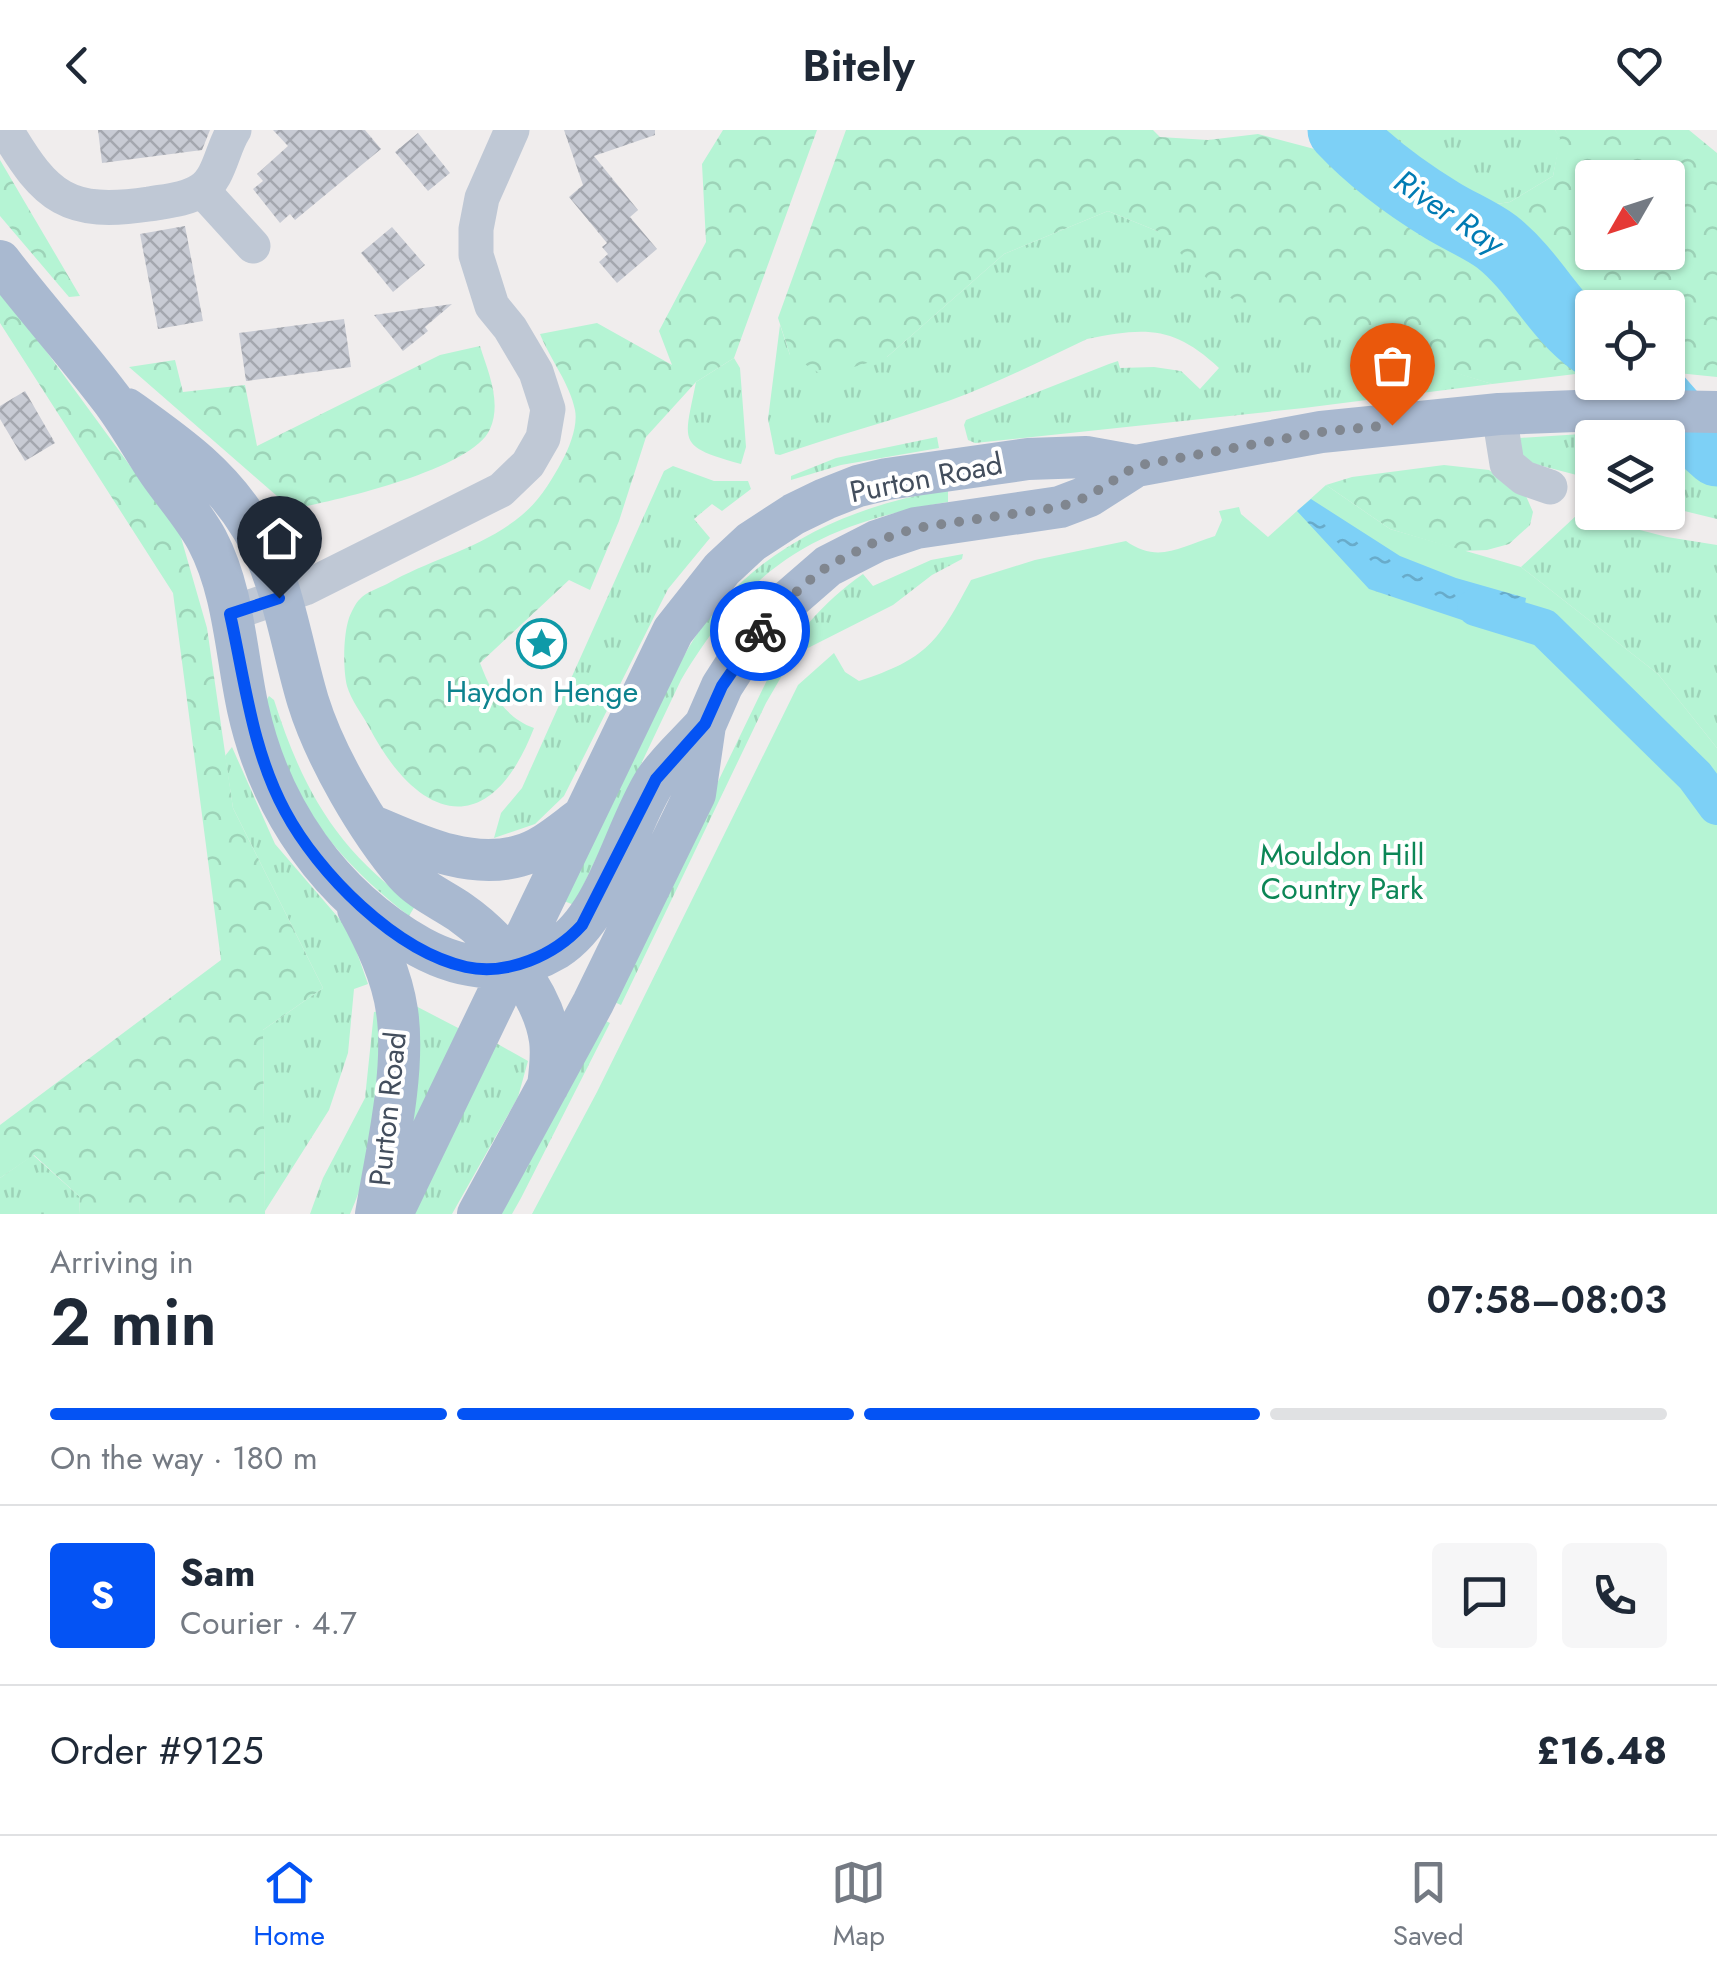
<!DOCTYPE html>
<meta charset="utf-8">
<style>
:root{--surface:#fff;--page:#f6f6f7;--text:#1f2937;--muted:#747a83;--line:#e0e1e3;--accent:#0453f4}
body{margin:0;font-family:Jost,sans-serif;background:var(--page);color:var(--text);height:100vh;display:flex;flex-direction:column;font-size:38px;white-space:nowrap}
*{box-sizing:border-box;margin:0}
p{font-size:32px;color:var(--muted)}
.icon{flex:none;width:55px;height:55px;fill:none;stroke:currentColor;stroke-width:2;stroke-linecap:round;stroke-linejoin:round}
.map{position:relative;height:1084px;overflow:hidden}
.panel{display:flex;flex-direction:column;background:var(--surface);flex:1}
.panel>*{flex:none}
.needle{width:65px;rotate:231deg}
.buttons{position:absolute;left:1575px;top:30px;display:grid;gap:20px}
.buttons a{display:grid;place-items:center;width:110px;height:110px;border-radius:10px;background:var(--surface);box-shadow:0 2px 8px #0004;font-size:50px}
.pin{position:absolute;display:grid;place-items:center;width:85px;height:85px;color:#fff;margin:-102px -42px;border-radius:50% 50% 50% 0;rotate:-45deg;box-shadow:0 0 10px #0007}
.pin .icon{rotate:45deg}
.courier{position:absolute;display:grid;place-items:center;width:100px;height:100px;margin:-50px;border:8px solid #0453f4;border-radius:50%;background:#fff;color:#222;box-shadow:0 2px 12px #0007}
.overview em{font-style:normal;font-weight:600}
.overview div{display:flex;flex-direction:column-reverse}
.overview{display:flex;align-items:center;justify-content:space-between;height:170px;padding:0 50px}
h1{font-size:65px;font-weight:600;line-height:75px}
.bar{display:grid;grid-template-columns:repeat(4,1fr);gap:15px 10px;align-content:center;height:120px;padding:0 50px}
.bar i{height:12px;border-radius:8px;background:var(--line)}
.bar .active{background:var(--accent)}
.bar p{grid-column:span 4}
.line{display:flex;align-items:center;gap:25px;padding:0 50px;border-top:2px solid var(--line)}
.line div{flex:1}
.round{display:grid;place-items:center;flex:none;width:105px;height:105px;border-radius:10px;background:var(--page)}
header{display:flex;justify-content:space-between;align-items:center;height:130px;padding:0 50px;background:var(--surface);font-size:45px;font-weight:600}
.dock{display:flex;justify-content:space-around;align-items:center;height:140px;border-top:2px solid var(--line);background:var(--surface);font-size:28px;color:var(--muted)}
.dock a{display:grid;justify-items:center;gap:5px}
.dock .active{color:var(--accent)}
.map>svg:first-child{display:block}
.grass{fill:url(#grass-tufts)}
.forest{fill:url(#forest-crowns);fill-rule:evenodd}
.park{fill:#b5f4d4}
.water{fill:url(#water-ripples)}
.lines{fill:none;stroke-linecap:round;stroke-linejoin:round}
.canal{stroke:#7dd0f6;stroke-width:38}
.river{stroke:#7dd0f6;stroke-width:65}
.building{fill:url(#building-cross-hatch)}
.minor{stroke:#bfc8d5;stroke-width:35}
.major{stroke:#a9b9d0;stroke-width:42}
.done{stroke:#80868f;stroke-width:10;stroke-dasharray:0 18}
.route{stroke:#0453f4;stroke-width:12}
.labels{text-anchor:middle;stroke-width:8;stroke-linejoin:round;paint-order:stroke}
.street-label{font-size:30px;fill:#434e5d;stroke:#fff}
.culture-label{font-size:30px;fill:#0d838f;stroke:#fff}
.park-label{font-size:30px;fill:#0c8656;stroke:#fff}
.water-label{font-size:32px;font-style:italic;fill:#007bb3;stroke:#fff}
</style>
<header><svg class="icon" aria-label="back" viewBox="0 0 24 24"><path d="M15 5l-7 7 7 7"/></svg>Bitely<svg class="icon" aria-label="heart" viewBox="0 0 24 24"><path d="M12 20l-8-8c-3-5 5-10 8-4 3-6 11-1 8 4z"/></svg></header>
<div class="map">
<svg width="1717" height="1084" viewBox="0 0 1717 1084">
<defs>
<pattern id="grass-tufts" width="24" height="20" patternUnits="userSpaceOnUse" patternTransform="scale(2.5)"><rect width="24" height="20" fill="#b5f4d4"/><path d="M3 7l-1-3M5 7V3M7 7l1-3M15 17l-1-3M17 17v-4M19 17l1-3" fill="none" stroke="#9dd3b8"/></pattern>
<pattern id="forest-crowns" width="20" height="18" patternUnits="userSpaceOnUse" patternTransform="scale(2.5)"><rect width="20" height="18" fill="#b5f4d4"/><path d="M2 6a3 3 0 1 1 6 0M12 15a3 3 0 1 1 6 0" fill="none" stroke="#9dd3b8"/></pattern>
<pattern id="water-ripples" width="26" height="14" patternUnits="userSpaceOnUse" patternTransform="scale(2.5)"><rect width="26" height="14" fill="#7dd0f6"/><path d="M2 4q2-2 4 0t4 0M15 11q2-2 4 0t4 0" fill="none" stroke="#68abca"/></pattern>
<pattern id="building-cross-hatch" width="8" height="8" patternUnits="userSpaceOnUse" patternTransform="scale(2.5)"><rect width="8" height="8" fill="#c8cbd4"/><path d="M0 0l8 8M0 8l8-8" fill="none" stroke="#a4a7af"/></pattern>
</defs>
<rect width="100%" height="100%" fill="#f0eded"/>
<path class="grass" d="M1383,0H1555L1561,8L1553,46L1510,72L1483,76L1427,49Z
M1108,81L1157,101L1174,114L1372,216L1492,254L1304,278L975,313L968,310L964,295L966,290L1109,234L1118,231L1120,238L1154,237L1181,241L1200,259L1219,238C1174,196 1146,197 1087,209C1042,230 998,253 951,270C895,290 837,305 780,325L775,324L768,289L780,195L790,225L887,227L1004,124Z
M734,228L740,238L746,317L741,334C676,316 684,313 696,252Z
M1628,301L1635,307L1592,308V349L1523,331L1520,308Z
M937,307L939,318L841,335L791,350V346L836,328Z
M1668,320L1717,321V389L1668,377Z
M673,336L714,351H748L751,359L722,381L712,374L694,389L710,408L668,459L564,666L535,694L494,708L501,683L522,658L664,341Z
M948,360V372C818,394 749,435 681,550L574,775L564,771C591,716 618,661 645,606C659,576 672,545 689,517C743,424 846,375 948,360Z
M1578,384L1667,407L1717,415V618L1658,544L1521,437Z
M963,424L962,429L932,445L893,475L806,519L784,542L766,573L621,875L612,871L768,548C794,507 823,472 863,444L873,456L931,430Z
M269,566L274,570C303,661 337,720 415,776L409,786C356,745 308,695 283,631C276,612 271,591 266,571Z
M232,617L275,714L349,800L368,854L354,859L348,923L329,980L265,1081L263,900L323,858L233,678L225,626Z
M410,873L462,900L417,996L406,991Z
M386,880C378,947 379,1022 350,1084H310L323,1048L365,968L374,882Z
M602,889L610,893L521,1068L512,1084H499Z
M496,913L528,931L518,967L452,1084H412Z
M33,1025L80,1067L79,1084H0V1048Z"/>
<path class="forest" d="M723,0H817L734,228L696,252L646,307L619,391L590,460L569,450L480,533C491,562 504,587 534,598C490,712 419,693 369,597C362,584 351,570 347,556C343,539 343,506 349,488C351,483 356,472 360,469C366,462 379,458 387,454C430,429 483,418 522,385C539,371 552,350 562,331C570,317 578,295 575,280C570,254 550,229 540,204L597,193L672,235L659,201L706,112L702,34Z
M846,0H1153L1160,7L1208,10L1258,4L1337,25L1386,62L1463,92L1483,76L1510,72L1553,46L1560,8L1555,0H1689L1717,23V247L1668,242V178H1592V242L1492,254L1249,181L1218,159L1157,101L1108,81L1004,124L887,227L824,246L790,225L778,188ZM1592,48H1668V122H1592Z
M0,30L80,166L69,167L0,86Z
M0,158L180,404L207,498L233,678L323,858L263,900L265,1084H79L80,1067L34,1025L0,1048V995L221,830L173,463L0,193Z
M480,216C488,242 502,272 490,299C473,339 338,370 297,378L277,366L129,237L175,230L183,262L245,255L257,316L440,225Z
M1444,335L1489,340L1526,366L1533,382L1530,395L1509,414L1487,420L1463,421L1390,399L1326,355L1352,347Z"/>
<path class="park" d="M1326,355L1390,399L1521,437L1658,544L1717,618V1084H532L597,962L798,555L834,523L845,542L859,551C927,529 938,512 971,450L1035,430L1126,411C1158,434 1180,417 1215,406L1222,390L1219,381L1239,377L1241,384L1268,407Z"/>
<path class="water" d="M1311,369L1400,426L1456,448L1526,468L1519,509L1369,459L1297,381Z"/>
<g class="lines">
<path class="canal" d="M1476,477L1544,498L1695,646L1717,676"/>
<path class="river" d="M1340,0C1371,33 1405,58 1443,81C1461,92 1481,100 1497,112C1535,142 1553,186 1592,214
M1646,252L1680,291L1717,324"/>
</g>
<path class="building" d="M98,0H210L202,20L102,33Z
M273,0H365L381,19L295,90L290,84L280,93L253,59L263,51L257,44L288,16Z
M564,0H655V5L594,26L638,80L630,87L657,119L617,153L599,132L608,124L602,117L607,113L569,67L583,55Z
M418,3L450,43L428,61L395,22Z
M185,96L203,191L158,199L140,104Z
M392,97L425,135L393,162L361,123Z
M452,174L425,197L428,201L403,221L374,185Z
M344,189L351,237L246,251L239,203Z
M25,261L55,313L25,331L0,289V276Z"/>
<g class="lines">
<path class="minor" d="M6,0C46,68 68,86 149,74C166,71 186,70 201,60C220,48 222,18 234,0
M202,60L253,116
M1499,284L1507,334L1524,348L1550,357
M230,484L305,458L501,360L528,334L543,308L548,279L536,242L510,198L492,176L476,125V99L482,68L512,0"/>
<path class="major" d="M0,131C35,177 74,220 109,266C128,290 142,317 159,342C175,365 194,386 207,410C234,461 236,524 248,579C270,679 330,766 420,817C464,841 511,846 556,819C608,786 623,702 655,651C668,631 689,613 705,595
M127,279C176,314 221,345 252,398C283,449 291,515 308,571C325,626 368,700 405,743C421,761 441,769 460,782C499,809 543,862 550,910C552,925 550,941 548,956
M373,696C418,715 469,740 519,726C542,720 561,703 580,689
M358,779C375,810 392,845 397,881C406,940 386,1025 376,1084
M392,1084L673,501L722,439L751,412L794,384L825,369L858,356L887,349L1028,329L1086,327L1136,336L1321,302L1499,284L1602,280L1717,282
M478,1084L593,873L695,664L705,595L722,556L749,514L774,483L828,436L877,411L916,398L1060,377L1089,366L1136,336"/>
</g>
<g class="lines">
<path class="done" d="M760,501L802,456L828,436L877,411L916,398L1060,377L1089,366L1136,336L1321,302L1392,295"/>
<path class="route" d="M279,468L230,484C245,551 252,620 285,681C318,743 395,821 466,837C508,846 555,825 582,795L656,649L705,594L722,556L760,501"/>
</g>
<defs>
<symbol id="sight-ring" viewBox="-11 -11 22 22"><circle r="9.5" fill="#fff" stroke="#0f9aa8" stroke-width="1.5"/><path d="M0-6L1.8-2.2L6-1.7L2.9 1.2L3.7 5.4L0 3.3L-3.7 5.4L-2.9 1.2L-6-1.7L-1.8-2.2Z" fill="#0f9aa8"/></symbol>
</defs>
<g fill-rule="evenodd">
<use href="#sight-ring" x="514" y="486" width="55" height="55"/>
</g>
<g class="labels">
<g class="street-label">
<text transform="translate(926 348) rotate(-11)" y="10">Purton Road</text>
<text transform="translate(388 979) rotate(-84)" y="10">Purton Road</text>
</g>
<g class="culture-label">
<text x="542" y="572">Haydon Henge</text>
</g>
<g class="park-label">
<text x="1342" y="735">Mouldon Hill<tspan x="1342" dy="34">Country Park</tspan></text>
</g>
<g class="water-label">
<text transform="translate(1449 82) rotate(34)" y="11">River Ray</text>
</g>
</g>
</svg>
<div class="buttons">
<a><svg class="needle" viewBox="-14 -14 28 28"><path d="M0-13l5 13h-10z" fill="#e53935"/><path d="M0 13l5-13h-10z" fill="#747a83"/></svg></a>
<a><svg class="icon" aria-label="locate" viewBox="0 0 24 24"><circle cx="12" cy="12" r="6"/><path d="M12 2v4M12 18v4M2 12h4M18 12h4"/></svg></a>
<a><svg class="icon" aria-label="layers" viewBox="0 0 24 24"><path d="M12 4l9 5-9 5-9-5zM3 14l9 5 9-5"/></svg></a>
</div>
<div class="pin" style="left:1392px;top:295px;background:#ea580c"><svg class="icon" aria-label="bag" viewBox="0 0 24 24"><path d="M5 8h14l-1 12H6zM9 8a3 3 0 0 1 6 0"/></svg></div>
<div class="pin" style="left:279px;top:468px;background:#1f2937"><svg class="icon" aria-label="home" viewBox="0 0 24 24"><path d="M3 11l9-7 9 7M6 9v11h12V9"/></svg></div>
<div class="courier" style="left:760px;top:501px"><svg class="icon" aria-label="bike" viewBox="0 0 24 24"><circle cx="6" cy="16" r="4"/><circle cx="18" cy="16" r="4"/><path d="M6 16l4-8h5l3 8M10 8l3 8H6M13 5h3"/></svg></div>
</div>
<section class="panel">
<div class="overview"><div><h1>2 min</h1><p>Arriving in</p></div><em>07:58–08:03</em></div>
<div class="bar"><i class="active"></i><i class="active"></i><i class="active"></i><i></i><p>On the way · 180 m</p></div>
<div class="line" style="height:180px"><b class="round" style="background:var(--accent);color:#fff">S</b><div><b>Sam</b><p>Courier · 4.7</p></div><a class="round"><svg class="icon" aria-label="chat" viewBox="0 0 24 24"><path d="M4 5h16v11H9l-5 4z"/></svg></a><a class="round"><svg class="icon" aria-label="phone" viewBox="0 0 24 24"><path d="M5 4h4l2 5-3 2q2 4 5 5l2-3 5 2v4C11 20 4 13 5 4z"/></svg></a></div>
<div class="line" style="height:130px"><div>Order #9125</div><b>£16.48</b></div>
</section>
<nav class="dock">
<a class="active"><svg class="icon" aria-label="home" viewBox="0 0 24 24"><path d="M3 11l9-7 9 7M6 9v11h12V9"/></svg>Home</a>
<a><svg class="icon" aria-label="map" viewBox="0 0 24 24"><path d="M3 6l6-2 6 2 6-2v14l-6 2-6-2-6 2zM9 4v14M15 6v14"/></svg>Map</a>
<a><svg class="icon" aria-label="saved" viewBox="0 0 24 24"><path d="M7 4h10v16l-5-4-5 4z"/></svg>Saved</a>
</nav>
